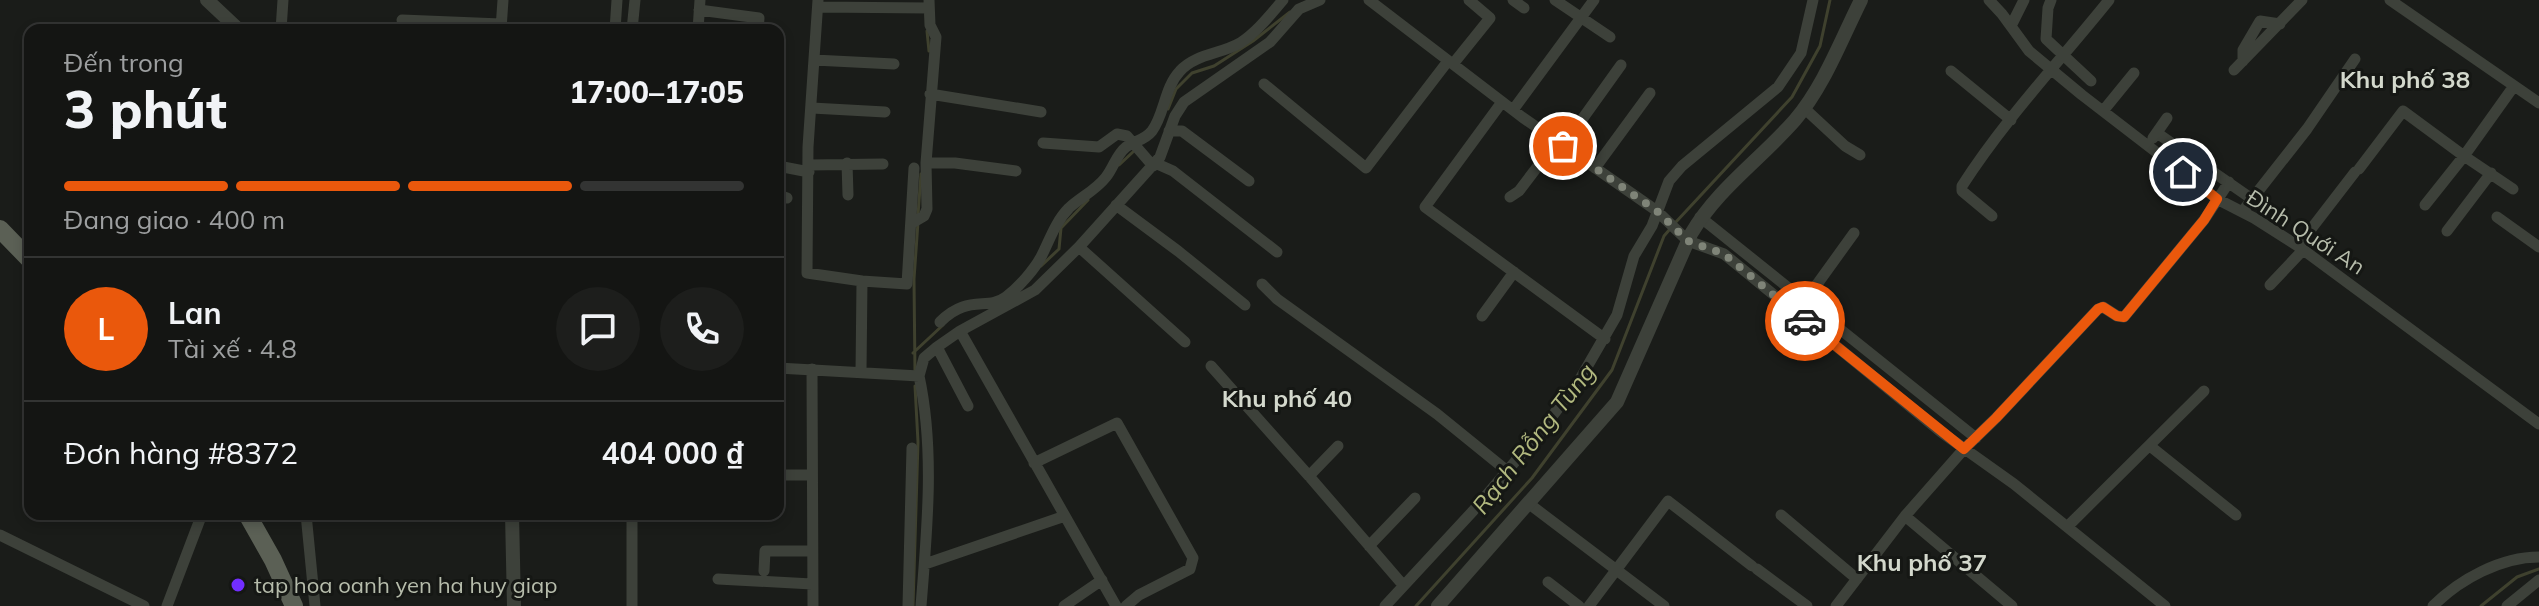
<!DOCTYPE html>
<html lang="vi">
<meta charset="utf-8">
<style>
:root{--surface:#141513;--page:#1d1e1c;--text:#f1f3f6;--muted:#9d9fa0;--line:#333433;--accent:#ea580c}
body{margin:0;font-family:Mulish,sans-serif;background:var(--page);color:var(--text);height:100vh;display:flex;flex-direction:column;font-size:30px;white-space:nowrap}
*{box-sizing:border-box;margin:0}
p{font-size:26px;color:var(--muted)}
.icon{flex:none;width:44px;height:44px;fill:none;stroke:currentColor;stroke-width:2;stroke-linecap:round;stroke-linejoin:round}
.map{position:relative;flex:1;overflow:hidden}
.panel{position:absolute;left:24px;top:24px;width:760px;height:496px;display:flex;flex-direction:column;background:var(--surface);border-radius:16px;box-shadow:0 4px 12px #0003,0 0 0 2px var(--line)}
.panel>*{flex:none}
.pin{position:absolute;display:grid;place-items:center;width:68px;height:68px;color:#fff;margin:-34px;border:4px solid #fff;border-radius:50%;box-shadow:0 2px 8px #0007}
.courier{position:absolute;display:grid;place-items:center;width:80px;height:80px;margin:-40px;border:6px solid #ea580c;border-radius:50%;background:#fff;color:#222;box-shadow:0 2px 10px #0007}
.overview em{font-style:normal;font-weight:800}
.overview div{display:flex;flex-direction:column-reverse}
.overview{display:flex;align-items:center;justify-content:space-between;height:136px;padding:0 40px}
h1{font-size:52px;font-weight:800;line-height:60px}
.bar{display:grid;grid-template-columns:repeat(4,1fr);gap:12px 8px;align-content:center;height:96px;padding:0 40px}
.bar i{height:10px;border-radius:6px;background:var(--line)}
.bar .on{background:var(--accent)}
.bar p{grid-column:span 4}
.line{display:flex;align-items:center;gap:20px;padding:0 40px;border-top:2px solid var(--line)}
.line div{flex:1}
.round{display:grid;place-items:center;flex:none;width:84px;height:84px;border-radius:42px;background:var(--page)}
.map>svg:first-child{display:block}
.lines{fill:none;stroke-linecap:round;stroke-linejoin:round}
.stream{stroke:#3f412e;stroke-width:3}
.minor{stroke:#3d413a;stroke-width:11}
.tertiary{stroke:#3d413a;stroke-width:14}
.primary{stroke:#5b6055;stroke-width:18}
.done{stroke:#7f8478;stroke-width:8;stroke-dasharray:0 14.4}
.route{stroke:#ea580c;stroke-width:10}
.poi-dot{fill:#722eff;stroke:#151714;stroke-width:3}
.labels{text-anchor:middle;stroke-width:6;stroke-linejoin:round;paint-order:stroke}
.street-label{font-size:22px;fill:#b6bcab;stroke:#151714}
.poi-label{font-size:22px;fill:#b6bcab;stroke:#151714;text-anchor:start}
.neighbourhood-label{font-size:24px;font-weight:bold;fill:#d3d8cc;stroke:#151714}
.water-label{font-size:24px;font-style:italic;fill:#b2b97f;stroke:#151714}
</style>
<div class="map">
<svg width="2539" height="606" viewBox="0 0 2539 606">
<rect width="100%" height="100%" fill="#1a1c19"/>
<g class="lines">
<path class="stream" d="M927,31L929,51
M1168,109L1176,89L1192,73L1214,66L1253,41L1290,12
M1119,165L1134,151
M918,215L921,174
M1675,223L1792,97L1820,46L1830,0
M1041,266L1059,249L1061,228L1088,200
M913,353L943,325
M915,374L914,279L918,222
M913,606L918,442L915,386
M1416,606L1532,478L1612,370L1664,236L1670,229
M2481,606L2517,577L2539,569"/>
<path class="minor" d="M818,0L808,147L807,273L862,281
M1369,0L1522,117L1657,211L1688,241L1724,254L1941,432L2014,484L2165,606
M1513,0L1524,8
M1555,0L1610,37
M1989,0L2002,14L2029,51L2082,95L2217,199L2254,218L2298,246L2539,424
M2051,0L2048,8L2046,39L2091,81
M2390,0L2539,103
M818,7L929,8
M699,10L759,18L758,30
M402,20L501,24
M2011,26L2024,0
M501,29L503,0
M281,30L283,0
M561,30V29
M615,30L617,0
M632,30L635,0
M698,30L700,0
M814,60L894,64
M2243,61V50L2260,21L2280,24
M1453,64L1490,18L1469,0
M2234,70L2302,0
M1951,71L2011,120
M1264,84L1366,168L1448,61
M930,94L1041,112
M1502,102L1425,207L1605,339
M812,108L885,112
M1804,108L1845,146L1860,155
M1513,110L1594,0
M2103,111L2134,73
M1169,131H1182L1249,181
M2157,133L2252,199L2242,212
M2153,138L2167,118
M1043,143L1099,147L1117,134L1127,136L1153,166
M1563,146L1621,65
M847,163L848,195
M926,163H955L1016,171
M1155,163L1173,171L1277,252
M809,165L883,164
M778,166L809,172
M1595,168L1650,93
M2359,169L2403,111L2464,156L2514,86
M778,195L787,198
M1510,197L1519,191L1557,141
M2252,199L2307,129L2355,59
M1116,205L1178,251L1245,305
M2425,205L2464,156L2513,189
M1992,216L1962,191V186C2005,119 2060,61 2109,0
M1700,217L1976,438
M2497,217L2539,247
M912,223L924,216L927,209L926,163L936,37L930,25L929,0
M778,226V255
M2447,231L2491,173
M2298,246L2355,172
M1079,247L1185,342
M1262,284L1277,299L1437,414L1506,470
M2270,285L2303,250
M1805,301L1854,233
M1482,316L1514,272
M940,322C968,294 987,311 1006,297C1019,287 1035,269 1042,255C1050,239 1056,221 1069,208C1081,197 1096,190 1106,177C1114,167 1116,155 1126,147C1135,140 1144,141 1152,131C1165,113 1164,88 1180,71C1195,54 1221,54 1240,43C1257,32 1270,15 1283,0
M960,331L1116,606
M937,347L968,406
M1211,366L1309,476
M778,368L919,376L924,358L937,347L960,331L1035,290L1079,247L1160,157L1175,116L1184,102L1270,42L1299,9L1320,0
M812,369L813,606
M861,372L862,281L907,284L914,168
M919,376C935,450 927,530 921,606
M1338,446L1309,476L1403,585
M2150,446L2236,515
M1034,463L1117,423L1193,558L1190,569L1139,595L1126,606
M778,475H811
M1528,503L1664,606
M306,514L315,606
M632,514V606
M1781,515L1857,579
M1905,516L2012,606
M2067,527L2204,391
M0,535L144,606
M1369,546L1415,498
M925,564L1065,516
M1757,569L1807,606
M764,571L765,551H812
M718,579L812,584
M1548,582L1579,606
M167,606L202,514
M908,606L912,448
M1064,606L1102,580
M1385,606L1473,511L1542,430L1580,379L1617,315L1634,256L1652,226L1669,181L1682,166L1778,87L1801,53L1813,0
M1589,606L1668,501L1752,566
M1836,606L1905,516L1964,449L1996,418L2098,309L2103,307L2117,316L2124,317L2204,220L2229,182
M2433,606C2460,579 2501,557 2539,557
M2507,606L2539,580"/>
<path class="tertiary" d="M207,0L239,30
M512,514L514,606
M1438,606L1617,402L1691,234C1718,188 1761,159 1795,120C1824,86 1841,40 1861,0"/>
<path class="primary" d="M0,229L30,260
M247,514L273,560L294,606"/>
</g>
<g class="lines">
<path class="done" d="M1563,146L1657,211L1688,241L1724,254L1805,321"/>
<path class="route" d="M1805,321L1964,449L1996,418L2098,309L2103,307L2117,316L2124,317L2204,220L2217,199L2183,172"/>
</g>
<circle class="poi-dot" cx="238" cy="585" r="8"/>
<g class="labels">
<g class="street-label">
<text transform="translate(2306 232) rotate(33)" y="8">Đình Quới An</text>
</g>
<g class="poi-label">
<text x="254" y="593">tap hoa oanh yen ha huy giap</text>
</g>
<g class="neighbourhood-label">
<text x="2405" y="88">Khu phố 38</text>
<text x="1287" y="407">Khu phố 40</text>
<text x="1922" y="571">Khu phố 37</text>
</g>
<g class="water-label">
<text transform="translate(1534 439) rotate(-52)" y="8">Rạch Rỗng Tùng</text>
</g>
</g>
</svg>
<div class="pin" style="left:1563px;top:146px;background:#ea580c"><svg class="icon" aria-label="bag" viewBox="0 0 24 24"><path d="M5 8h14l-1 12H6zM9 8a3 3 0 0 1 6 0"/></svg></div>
<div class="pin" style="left:2183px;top:172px;background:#1f2937"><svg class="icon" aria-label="home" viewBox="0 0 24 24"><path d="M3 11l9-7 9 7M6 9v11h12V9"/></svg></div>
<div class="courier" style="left:1805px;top:321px"><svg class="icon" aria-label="car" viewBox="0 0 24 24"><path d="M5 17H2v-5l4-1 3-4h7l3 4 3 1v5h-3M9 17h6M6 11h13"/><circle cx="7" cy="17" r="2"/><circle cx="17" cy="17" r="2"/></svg></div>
<section class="panel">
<div class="overview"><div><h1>3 phút</h1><p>Đến trong</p></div><em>17:00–17:05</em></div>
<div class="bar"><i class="on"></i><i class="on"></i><i class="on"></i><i></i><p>Đang giao · 400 m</p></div>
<div class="line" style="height:144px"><b class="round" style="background:var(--accent);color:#fff">L</b><div><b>Lan</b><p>Tài xế · 4.8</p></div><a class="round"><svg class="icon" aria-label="chat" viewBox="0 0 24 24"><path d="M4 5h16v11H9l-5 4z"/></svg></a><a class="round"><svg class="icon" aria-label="phone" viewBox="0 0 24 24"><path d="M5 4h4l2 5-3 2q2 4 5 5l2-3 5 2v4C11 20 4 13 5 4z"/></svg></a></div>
<div class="line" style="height:104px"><div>Đơn hàng #8372</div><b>404 000 ₫</b></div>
</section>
</div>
